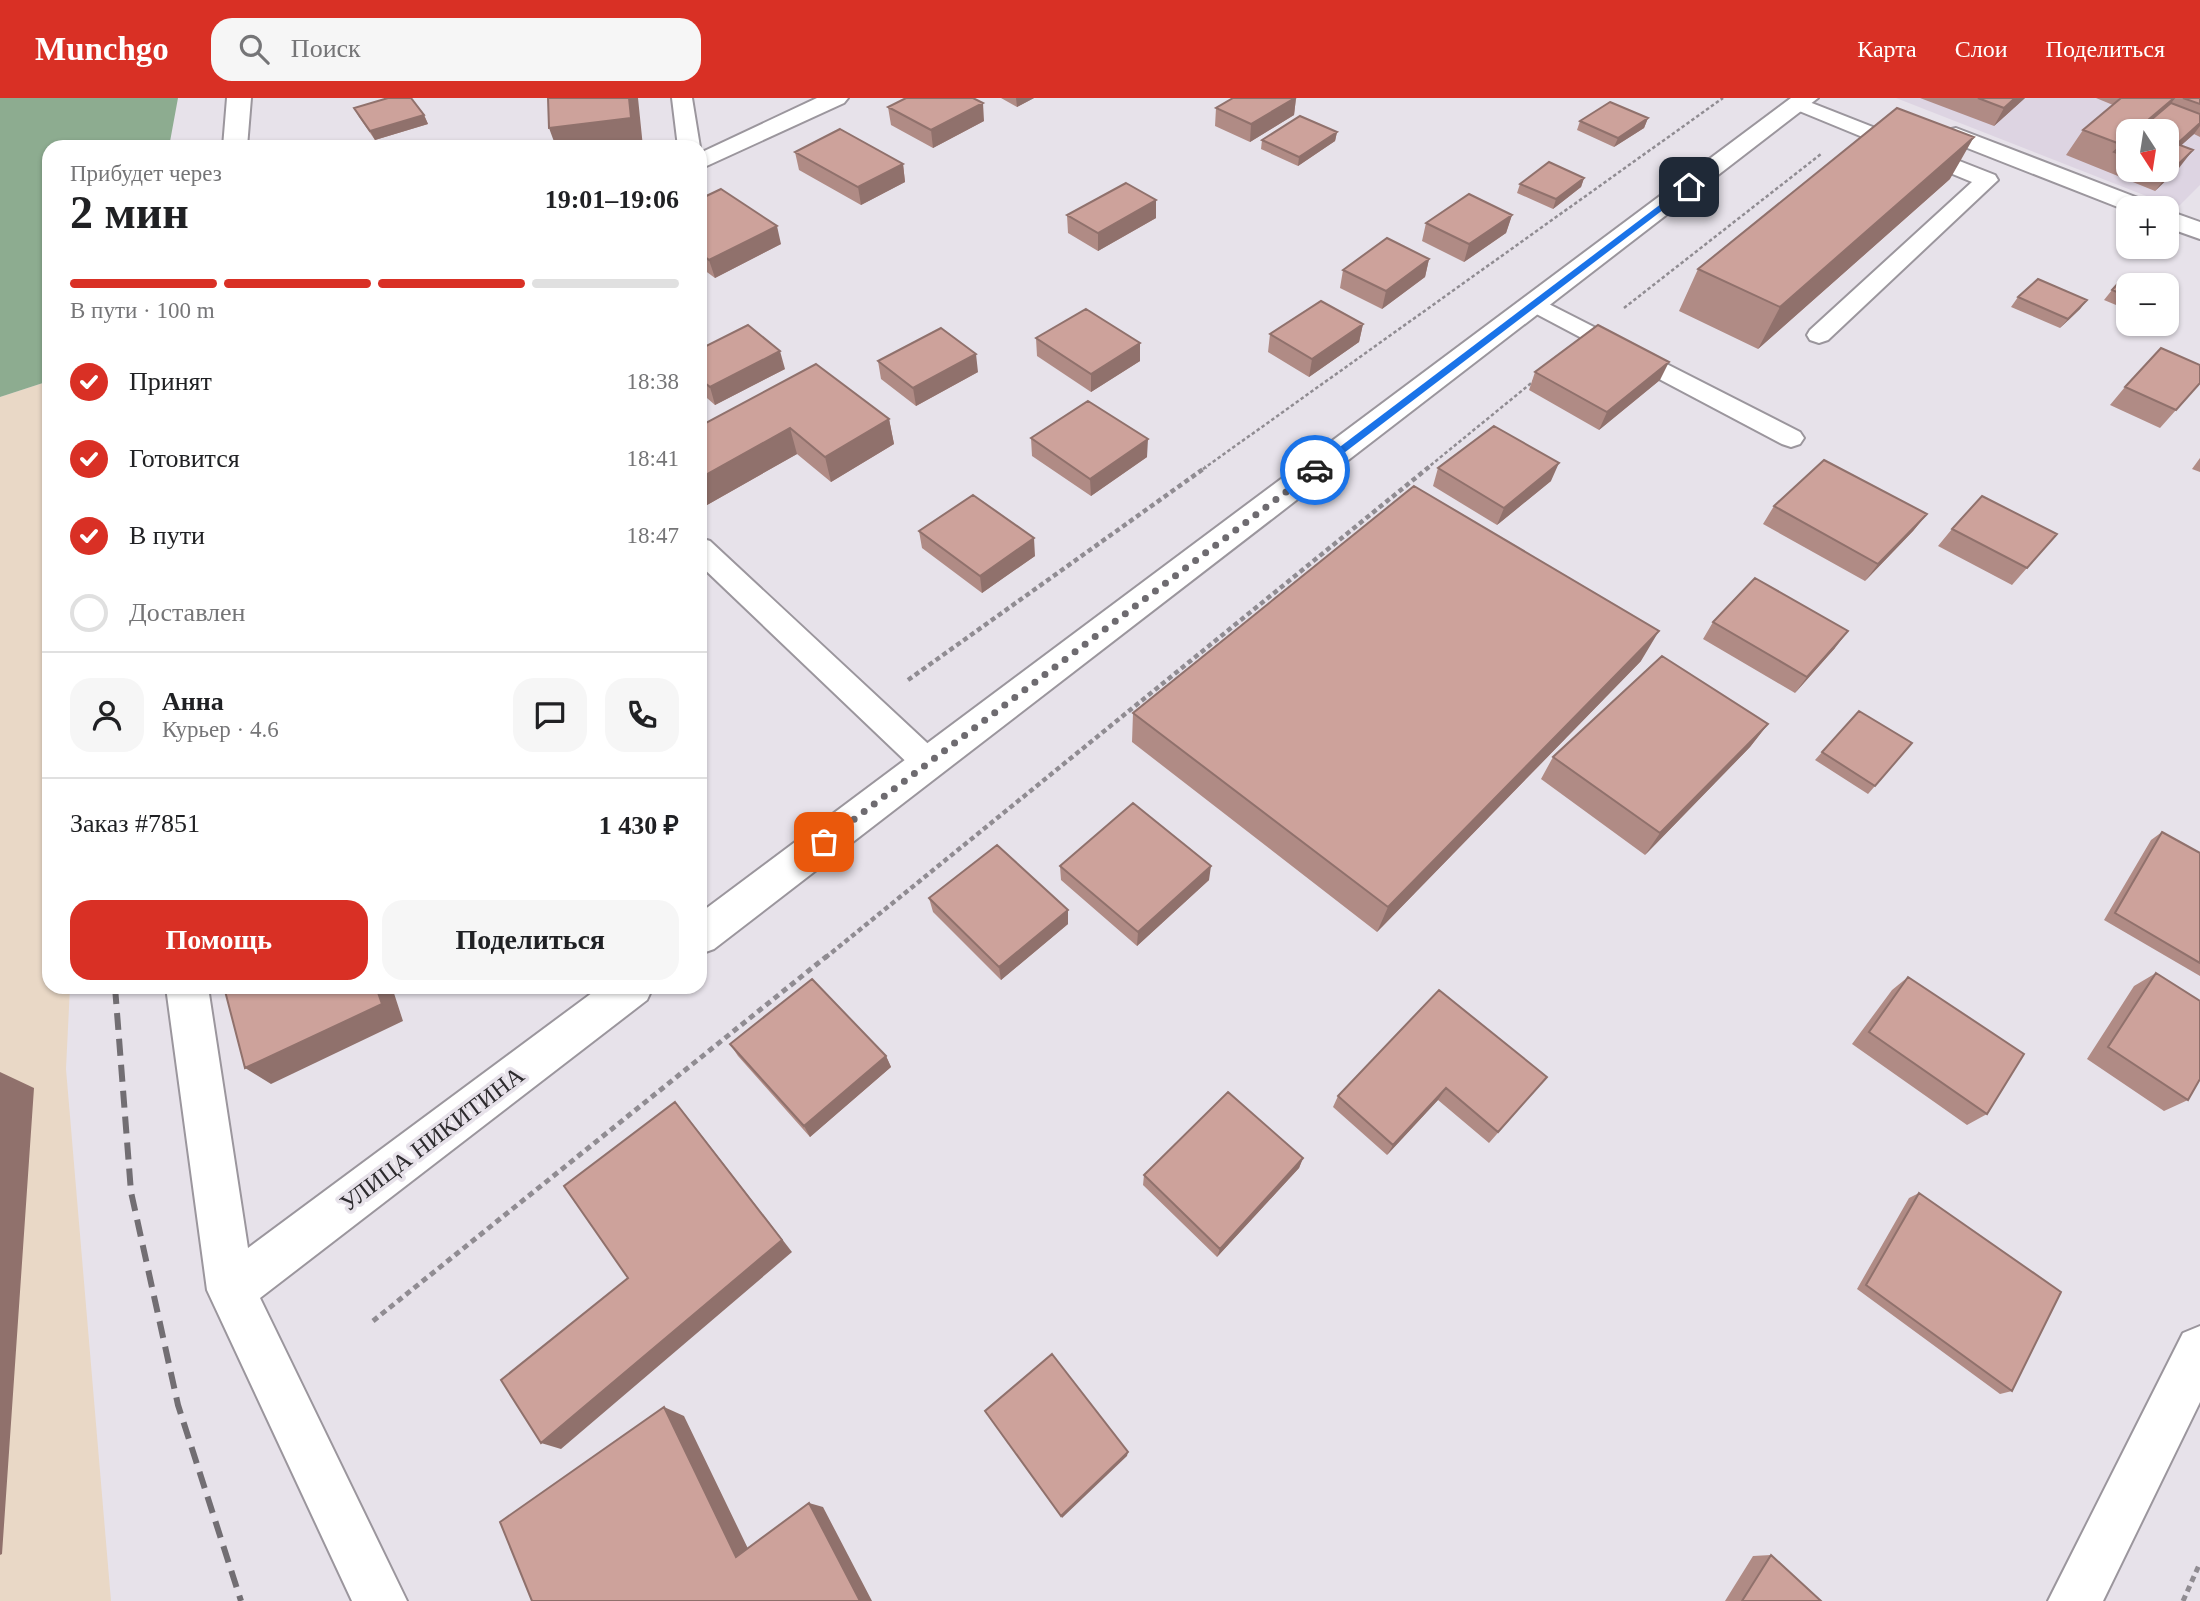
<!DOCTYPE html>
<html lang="ru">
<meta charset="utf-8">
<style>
:root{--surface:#fff;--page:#f6f6f6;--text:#202124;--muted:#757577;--line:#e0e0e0;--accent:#d93025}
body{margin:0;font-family:Georgia,serif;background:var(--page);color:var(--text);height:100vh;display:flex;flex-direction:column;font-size:26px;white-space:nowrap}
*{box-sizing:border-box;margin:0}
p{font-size:23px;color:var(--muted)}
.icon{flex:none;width:38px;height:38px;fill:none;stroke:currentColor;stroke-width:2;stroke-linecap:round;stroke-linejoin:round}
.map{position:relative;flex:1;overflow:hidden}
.sheet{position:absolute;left:42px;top:42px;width:665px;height:854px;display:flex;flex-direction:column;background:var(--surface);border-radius:21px;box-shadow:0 2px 5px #0004}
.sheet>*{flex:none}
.needle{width:46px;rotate:168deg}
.buttons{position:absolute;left:2116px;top:21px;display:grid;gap:14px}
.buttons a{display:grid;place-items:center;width:63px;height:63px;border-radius:14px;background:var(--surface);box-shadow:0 2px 5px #0004;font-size:35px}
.pin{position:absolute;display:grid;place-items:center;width:60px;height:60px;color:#fff;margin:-30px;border-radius:14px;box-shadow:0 4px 10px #0006}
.courier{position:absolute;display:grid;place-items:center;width:70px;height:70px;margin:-35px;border:5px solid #1a73e8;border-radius:50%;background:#fff;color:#222;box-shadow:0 2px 9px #0007}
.head em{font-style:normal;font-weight:800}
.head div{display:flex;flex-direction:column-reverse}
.head{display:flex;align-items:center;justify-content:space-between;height:119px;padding:0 28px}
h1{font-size:46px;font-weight:800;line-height:52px}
.bar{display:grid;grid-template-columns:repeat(4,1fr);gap:10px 7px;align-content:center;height:84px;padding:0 28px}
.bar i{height:9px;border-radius:5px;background:var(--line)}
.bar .selected{background:var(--accent)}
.bar p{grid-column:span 4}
.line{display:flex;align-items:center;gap:18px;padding:0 28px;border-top:2px solid var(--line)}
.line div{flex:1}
.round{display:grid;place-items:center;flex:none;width:74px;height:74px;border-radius:21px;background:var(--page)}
ol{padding:0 28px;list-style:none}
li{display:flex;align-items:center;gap:21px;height:77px}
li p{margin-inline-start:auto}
li .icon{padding:7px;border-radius:50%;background:var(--accent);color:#fff;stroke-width:4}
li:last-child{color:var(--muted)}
li i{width:38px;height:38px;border:4px solid var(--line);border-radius:50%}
.primary-button{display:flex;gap:14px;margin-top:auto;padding:14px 28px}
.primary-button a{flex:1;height:80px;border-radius:21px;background:var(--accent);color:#fff;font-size:28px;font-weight:800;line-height:80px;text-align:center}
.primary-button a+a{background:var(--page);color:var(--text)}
header{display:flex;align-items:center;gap:42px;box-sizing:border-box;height:98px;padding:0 35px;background:var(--accent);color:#fff}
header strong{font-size:33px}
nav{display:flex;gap:38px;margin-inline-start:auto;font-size:24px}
.search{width:490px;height:63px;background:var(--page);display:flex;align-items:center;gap:18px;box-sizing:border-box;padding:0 24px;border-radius:21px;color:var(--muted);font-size:26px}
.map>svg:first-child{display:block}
.built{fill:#ddd4e2;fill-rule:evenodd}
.industrial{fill:#e9d8c6}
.forest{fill:#8dac90}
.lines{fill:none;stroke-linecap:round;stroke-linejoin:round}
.service-casing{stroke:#9b969d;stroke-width:4}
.minor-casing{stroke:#9b969d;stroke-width:4}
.path-far2{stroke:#908c92;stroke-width:2.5;stroke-dasharray:3.5 2.5;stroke-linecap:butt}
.path-far1{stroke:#908c92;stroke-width:4.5;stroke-dasharray:5 3.5;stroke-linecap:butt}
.path{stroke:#908c92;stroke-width:5;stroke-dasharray:6 4.5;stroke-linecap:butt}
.service{fill:#fff;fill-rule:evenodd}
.minor{fill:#fff;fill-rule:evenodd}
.rail{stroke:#726e73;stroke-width:6;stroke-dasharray:17 9;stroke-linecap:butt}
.wall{fill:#b08b85;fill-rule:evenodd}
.shaded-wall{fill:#90716c}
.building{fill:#cda29b;stroke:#90716c;stroke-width:2}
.route{fill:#1a73e8}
.done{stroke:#6e6b70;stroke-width:7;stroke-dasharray:0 12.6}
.labels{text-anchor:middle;stroke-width:7;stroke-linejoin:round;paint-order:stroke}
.street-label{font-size:24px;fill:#2d2b2e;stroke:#e7e2ea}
</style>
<header>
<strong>Munchgo</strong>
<div class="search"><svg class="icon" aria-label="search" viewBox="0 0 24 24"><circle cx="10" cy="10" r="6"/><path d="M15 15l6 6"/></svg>Поиск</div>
<nav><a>Карта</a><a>Слои</a><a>Поделиться</a></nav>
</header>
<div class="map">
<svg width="2200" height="1503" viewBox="0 0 2200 1503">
<rect width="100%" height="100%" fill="#e7e2ea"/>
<path class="built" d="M1896,0H2200V87L2177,110ZM2128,33H2166V72H2128Z"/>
<path class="industrial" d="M49,283V889H70L66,971L111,1503H0V299Z"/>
<path class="forest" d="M0,0H178L169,49H49V283L0,299Z"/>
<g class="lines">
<defs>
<path id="service" d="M672,0H692L700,49H678Z
M1799,0L1995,77L1998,82L1828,242L1819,245L1810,242L1807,237L1810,232L1972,84L1792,10L1789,6L1792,2Z
M1535,199L1800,334L1804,340L1800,346L1791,349L1782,346L1527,211L1523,206L1527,201Z
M700,440L710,443L939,656L944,665L939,674L928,678L917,674L700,467Z"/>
<path id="minor" d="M227,0H251L247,49H223Z
M817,0H848L844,5L700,71V55Z
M1791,0H1818L714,851L700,856V815Z
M1956,30L2151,105L2155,110H2128V113L1947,42L1944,37L1947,32Z
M2166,112L2200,124V141L2166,129Z
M166,889H208L248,1150L600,889H653L647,902L260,1200L407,1503H352L207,1192Z
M2200,1228V1304L2103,1503H2048L2183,1235Z"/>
</defs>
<use href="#service" class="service-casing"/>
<use href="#minor" class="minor-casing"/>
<path class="path-far2" d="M1624,210L1821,56
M1203,371L1723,0
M1426,371L1535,282"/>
<path class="path-far1" d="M908,582L1206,369
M825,860L1429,369"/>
<path class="path" d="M373,1223L827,858
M2183,1503L2200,1465"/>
<use href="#service" class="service"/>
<use href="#minor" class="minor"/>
<path class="rail" d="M115,889L131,1094L178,1307L241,1503"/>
</g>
<path class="wall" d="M1001,0H1034L1017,9Z
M1233,0H1296L1294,17L1250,44L1215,28L1216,10Z
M1920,0H2025L1994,28Z
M2096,0H2200V39L2194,36L2181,47L2179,70L2155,93L2066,57L2083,32L2113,7ZM2128,33L2166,72H2128Z
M888,9L984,23L933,50L891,27Z
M354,10L424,17L428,26L375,42L359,19Z
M1648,20L1644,30L1614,49L1577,32L1580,23Z
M1337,34L1335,43L1298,68L1261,51L1262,42Z
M795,54L903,66L905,84L861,107L799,72Z
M1584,80L1581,89L1553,111L1517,95L1520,86Z
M1950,81L1758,251L1679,213L1698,171Z
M700,101L781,146L715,180L700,169Z
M1067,117L1156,120L1098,153L1068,135Z
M1512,117L1506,135L1464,164L1422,143L1426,125Z
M1429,161L1425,179L1382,211L1340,190L1343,172Z
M2128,187V212L2104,202L2112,192Z
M2018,199L2087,202L2080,211L2060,230L2011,209Z
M1363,226L1359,244L1309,279L1268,254L1270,236Z
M1036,240L1140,245V263L1091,294L1037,258Z
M700,251L785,271L715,307L700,294Z
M878,263L978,274L916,308L881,281Z
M1535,274L1660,282L1599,332L1529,292Z
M2200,285L2160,330L2110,307L2125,289Z
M700,317L703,327L889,321L894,346L831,384L797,356L700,411Z
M1031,340L1147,359L1091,398L1032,358Z
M2200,360V374L2192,371Z
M1438,370L1551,383L1497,427L1433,388Z
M1774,408L1927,416L1913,433L1865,483L1763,426Z
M1952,431L2057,436L2012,487L1938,448Z
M919,433L1035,458L982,495L922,450Z
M1713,524L1835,550L1795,595L1703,541Z
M1641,563L1377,834L1132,644L1133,615Z
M1859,613L1875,688L1868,696L1815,662Z
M1768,626L1750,649L1645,757L1541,681L1553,659Z
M2162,734L2200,755V878L2104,822L2151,742Z
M1060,768L1209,782L1137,848L1061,782Z
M929,800L1068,812V826L1001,882L933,814Z
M2156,875L2188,1002L2164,1013L2087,961L2134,888Z
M1908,879L1987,1016L1967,1027L1852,946L1892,892Z
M730,946L886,958L891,969L810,1039L738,958Z
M1547,979L1489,1045L1438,1002L1387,1057L1333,1009L1338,998Z
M1303,1060L1299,1070L1217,1159L1143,1087L1144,1077Z
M1919,1095L2012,1293L2000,1296L1857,1191L1909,1100Z
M1771,1457L1821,1503H1725L1753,1458Z"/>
<path class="shaded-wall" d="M629,0H638L643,49H556L549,30Z
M1016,0H1034L1017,9Z
M1295,0H1296L1294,17L1250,44L1251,26Z
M2015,0H2025L1994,28L2004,10Z
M2174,0H2175L2158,23L2146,33H2135Z
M983,5L984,23L933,50L931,32Z
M424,17L428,26L375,42L370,33Z
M1648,20L1644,30L1614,49L1618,40Z
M2200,25V28L2194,36L2166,61L2177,46Z
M1337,34L1335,43L1298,68L1299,59Z
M1974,39L1950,81L1758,251L1780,209Z
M2128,39V49L2114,54L2120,46Z
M2193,52L2179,70L2155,93L2169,75Z
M903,66L905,84L861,107L858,89Z
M1584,80L1581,89L1553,111L1556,101Z
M1156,102V120L1098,153V135Z
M1512,117L1506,135L1464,164L1469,146Z
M777,128L781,146L715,180L709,162Z
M1429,161L1425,179L1382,211L1386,193Z
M2087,202L2080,211L2060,230L2068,221Z
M1363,226L1359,244L1309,279L1312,261Z
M1140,245V263L1091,294V276Z
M780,253L785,271L715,307L710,289Z
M976,256L978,274L916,308L913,290Z
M1669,264L1660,282L1599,332L1607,314Z
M700,317L705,332L700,335Z
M889,321L894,346L831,384L825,359Z
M790,330L797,356L700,411V380Z
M1148,341L1147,359L1091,398L1090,381Z
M1559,365L1551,383L1497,427L1504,410Z
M1927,416L1913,433L1865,483L1878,466Z
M1034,440L1035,458L982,495L980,478Z
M1659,533L1641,563L1377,834L1388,809Z
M1848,533L1835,550L1795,595L1807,579Z
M1768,626L1750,649L1645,757L1660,735Z
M1211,768L1209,782L1137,848L1138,834Z
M1068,812V826L1001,882L999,869Z
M376,889H392L403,923L271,986L245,970Z
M886,958L891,969L810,1039L804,1028Z
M0,974L34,990L2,1456L0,1457Z
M1446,990L1438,1002L1387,1057L1393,1047Z
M675,1004L688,1020L792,1154L561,1351L541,1345L782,1142Z
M1303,1060L1299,1070L1217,1159L1220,1151Z
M664,1309L684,1318L753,1461L736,1459Z
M1128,1354L1127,1358L1062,1420L1061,1418Z
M809,1405L823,1409L872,1503H860Z"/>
<path class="building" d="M388,0H411L424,17L370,33L354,10Z
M548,0H629L631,20L549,30Z
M906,0H973L983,5L931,32L888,9Z
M1233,0H1295L1251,26L1216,10Z
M1978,0H2015L2004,10Z
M2121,0H2174L2135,33H2128V39L2120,46L2083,32Z
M2183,0H2200V6Z
M1610,4L1648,20L1618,40L1580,23Z
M2171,5L2200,16V25L2177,46L2193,52L2169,75L2162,72H2166V33H2138Z
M1897,10L1974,39L1780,209L1698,171Z
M1300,18L1337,34L1299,59L1262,42Z
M840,31L903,66L858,89L795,54Z
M2128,42V59L2114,54Z
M1549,64L1584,80L1556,101L1520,86Z
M1126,85L1156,102L1098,135L1067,117Z
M721,91L777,128L709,162L700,155V101Z
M1469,96L1512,117L1469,146L1426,125Z
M1387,140L1429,161L1386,193L1343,172Z
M2123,180L2139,187H2128V199L2112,192Z
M2038,181L2087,202L2068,221L2018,199Z
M1321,203L1363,226L1312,261L1270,236Z
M1086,211L1140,245L1091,276L1036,240Z
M748,227L780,253L710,289L700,281V251Z
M1598,227L1669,264L1607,314L1535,274Z
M941,230L976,256L913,290L878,263Z
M2161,250L2200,267V285L2176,312L2125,289Z
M816,266L889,321L825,359L790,330L700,380V328Z
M1088,303L1148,341L1090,381L1031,340Z
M1494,328L1559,365L1504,410L1438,370Z
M1824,362L1927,416L1878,466L1774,408Z
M1414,388L1659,533L1388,809L1133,615Z
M973,397L1034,440L980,478L919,433Z
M1982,398L2057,436L2027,470L1952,431Z
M1755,480L1848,533L1807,579L1713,524Z
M1662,558L1768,626L1660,735L1553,659Z
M1859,613L1912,645L1875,688L1822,654Z
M1133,705L1211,768L1138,834L1060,768Z
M2162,734L2200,755V865L2115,815Z
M997,747L1068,812L999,869L929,800Z
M2156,875L2200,903V981L2188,1002L2108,949Z
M1908,879L2024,956L1987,1016L1869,934Z
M812,881L886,958L804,1028L730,946Z
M224,889H376L382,906L245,970Z
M1439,892L1547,979L1498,1034L1446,990L1393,1047L1338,998Z
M1228,994L1303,1060L1220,1151L1144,1077Z
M675,1004L782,1142L541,1345L501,1282L628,1180L564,1088Z
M1919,1095L2061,1194L2012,1293L1866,1187Z
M1052,1256L1128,1354L1061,1418L985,1313Z
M664,1309L736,1459L809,1405L860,1503H532L500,1424Z
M1771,1457L1821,1503H1742Z"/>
<path class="route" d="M1686,87L1693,89L1319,374H1312V370Z"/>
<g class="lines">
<path class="done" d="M824,744L1315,372"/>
</g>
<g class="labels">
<g class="street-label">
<text transform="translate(432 1041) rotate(-37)" y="8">УЛИЦА НИКИТИНА</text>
</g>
</g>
</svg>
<div class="buttons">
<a><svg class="needle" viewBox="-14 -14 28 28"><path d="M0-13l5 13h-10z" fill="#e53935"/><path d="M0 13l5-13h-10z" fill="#757577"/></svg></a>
<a>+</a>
<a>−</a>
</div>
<div class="pin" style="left:824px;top:744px;background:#ea580c"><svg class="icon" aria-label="bag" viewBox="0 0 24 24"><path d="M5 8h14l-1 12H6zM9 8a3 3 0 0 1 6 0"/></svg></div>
<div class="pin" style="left:1689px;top:89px;background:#1f2937"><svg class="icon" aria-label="home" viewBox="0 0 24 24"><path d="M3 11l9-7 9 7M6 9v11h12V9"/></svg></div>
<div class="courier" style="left:1315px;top:372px"><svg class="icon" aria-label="car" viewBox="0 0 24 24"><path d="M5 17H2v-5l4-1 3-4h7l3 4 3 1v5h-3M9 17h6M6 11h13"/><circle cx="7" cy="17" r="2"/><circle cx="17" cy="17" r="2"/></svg></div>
<section class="sheet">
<div class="head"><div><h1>2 мин</h1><p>Прибудет через</p></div><em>19:01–19:06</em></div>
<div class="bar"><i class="selected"></i><i class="selected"></i><i class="selected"></i><i></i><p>В пути · 100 m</p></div>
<ol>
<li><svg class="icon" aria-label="check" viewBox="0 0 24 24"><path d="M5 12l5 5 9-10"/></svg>Принят<p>18:38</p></li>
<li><svg class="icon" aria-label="check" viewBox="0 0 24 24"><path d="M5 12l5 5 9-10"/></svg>Готовится<p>18:41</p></li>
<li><svg class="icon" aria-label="check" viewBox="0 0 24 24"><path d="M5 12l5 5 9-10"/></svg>В пути<p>18:47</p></li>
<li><i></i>Доставлен</li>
</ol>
<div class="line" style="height:126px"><a class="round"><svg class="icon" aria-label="person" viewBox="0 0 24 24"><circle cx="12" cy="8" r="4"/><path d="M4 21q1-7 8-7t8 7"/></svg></a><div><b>Анна</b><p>Курьер · 4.6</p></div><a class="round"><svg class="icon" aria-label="chat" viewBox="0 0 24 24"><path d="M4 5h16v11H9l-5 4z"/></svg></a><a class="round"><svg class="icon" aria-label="phone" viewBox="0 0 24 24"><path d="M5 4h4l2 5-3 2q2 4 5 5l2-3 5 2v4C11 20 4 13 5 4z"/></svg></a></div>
<div class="line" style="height:91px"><div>Заказ #7851</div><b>1 430 ₽</b></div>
<div class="primary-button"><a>Помощь</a><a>Поделиться</a></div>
</section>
</div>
